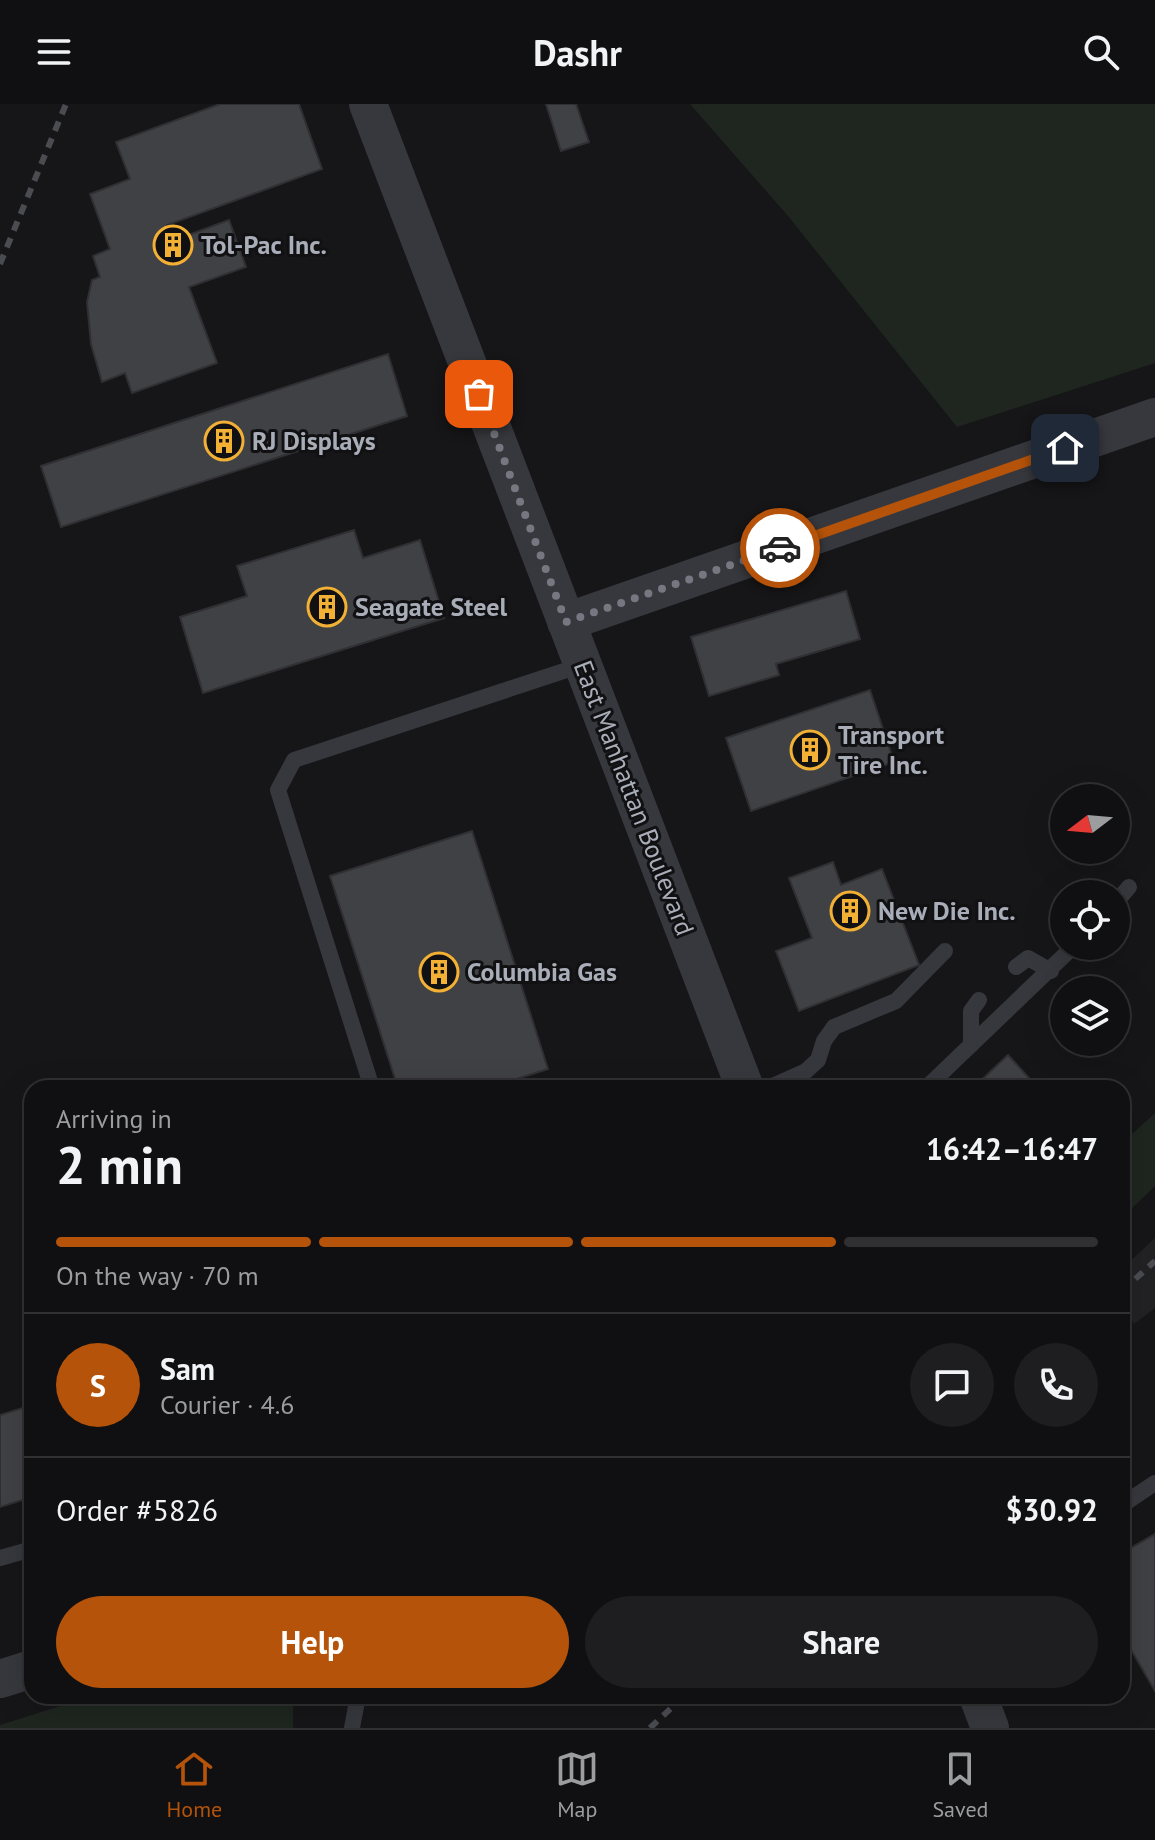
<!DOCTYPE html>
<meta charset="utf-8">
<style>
:root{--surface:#101012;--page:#1e1e20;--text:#f1f3f6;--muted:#9c9d9f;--line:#303032;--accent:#b45309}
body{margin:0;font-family:"PT Sans",sans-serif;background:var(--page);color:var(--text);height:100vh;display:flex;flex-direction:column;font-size:30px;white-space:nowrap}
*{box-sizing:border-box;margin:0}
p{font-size:26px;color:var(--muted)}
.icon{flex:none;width:44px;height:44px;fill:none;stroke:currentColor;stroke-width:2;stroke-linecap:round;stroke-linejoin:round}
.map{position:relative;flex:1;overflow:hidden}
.drawer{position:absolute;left:24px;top:976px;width:1106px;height:624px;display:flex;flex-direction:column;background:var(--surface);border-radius:24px;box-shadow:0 8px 32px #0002,0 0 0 2px var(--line)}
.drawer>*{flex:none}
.needle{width:52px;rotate:254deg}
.tools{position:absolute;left:1050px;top:680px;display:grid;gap:16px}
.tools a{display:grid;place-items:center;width:80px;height:80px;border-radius:50%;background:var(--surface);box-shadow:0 8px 32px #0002,0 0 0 2px var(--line);font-size:40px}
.pin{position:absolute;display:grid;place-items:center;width:68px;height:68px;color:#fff;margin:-34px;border-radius:16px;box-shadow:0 4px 12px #0006}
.courier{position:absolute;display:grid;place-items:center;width:80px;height:80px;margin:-40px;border:6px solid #b45309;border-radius:50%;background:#fff;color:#222;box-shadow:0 2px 10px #0007}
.headline em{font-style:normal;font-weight:800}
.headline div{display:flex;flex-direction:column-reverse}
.headline{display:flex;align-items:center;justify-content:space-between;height:136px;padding:0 32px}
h1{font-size:52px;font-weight:800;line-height:60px}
.bar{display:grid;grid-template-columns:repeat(4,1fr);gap:12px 8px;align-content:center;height:96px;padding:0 32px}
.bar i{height:10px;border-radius:6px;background:var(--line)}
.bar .current{background:var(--accent)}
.bar p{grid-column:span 4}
.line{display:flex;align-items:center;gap:20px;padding:0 32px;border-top:2px solid var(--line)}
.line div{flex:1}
.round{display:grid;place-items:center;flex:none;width:84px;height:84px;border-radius:42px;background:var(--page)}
.action{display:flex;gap:16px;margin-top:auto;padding:16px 32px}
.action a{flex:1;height:92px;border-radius:48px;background:var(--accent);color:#fff;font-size:32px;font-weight:800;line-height:92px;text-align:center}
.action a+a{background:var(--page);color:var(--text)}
header{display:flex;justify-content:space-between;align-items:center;height:104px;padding:0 32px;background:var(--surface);font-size:36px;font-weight:800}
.dock{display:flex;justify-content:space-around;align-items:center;height:112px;border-top:2px solid var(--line);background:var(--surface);font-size:22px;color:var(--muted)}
.dock a{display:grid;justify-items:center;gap:4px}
.dock .current{color:var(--accent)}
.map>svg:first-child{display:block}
.built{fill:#222225}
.green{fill:#1e261f}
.building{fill:#404145;stroke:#303034;stroke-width:2}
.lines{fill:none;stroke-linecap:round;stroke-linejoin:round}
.service{stroke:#37383d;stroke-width:16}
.tertiary{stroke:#37383d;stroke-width:38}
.rail{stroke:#4a4c52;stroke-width:6;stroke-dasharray:10 8;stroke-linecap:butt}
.done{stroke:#757880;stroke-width:8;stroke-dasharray:0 14.4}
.route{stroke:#b45309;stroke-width:10}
.labels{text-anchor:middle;stroke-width:6;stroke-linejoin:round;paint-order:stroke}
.poi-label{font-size:26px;font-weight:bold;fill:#a8adb8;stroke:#111113;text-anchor:start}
.street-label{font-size:26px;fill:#a8adb8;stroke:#111113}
</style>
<header><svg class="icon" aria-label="menu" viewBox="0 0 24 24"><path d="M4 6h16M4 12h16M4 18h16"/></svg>Dashr<svg class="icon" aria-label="search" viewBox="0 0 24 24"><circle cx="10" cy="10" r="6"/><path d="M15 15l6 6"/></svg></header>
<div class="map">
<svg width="1155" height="1624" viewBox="0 0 1155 1624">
<rect width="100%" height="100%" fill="#161618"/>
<path class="built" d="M1155,1134V1204L1134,1220L1122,1198V1165Z"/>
<path class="green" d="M690,0H1155V259L957,323L788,112Z
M1155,1009V1082L1122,1114V1039Z
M92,1592H293V1624H0V1621Z"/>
<path class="building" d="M220,0H299L322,65L167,121L172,137L229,116L246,163L189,183L217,259L132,289L125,269L102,278L91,240L87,198L92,176L100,173L93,152L110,145L90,90L130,75L116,38Z
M546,0H576L589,38L561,47Z
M388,250L407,312L61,423L41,362Z
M354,426L363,454L420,436L444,514L203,589L180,513L247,492L237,462Z
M846,487L860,535L776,560L779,571L709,592L691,533Z
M870,586L894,658L751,707L726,634Z
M472,727L548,965L488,984H398L330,772Z
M833,758L841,781L882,765L919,861L799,907L776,847L812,834L789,774Z
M1008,951L1038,984H973Z
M32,1301V1393L0,1403V1311Z
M1155,1430V1587L1122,1530V1449Z"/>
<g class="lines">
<path class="service" d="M1116,798L1129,783
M1016,863L1028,854L1051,867
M971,941V907L979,896
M372,984L278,686L294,656L582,561
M768,984L806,967L818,956L824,937L834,923L896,897L945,847
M926,984L1074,842
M1122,1401L1155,1379
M0,1454L32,1445
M352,1624L358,1592"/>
<path class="tertiary" d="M368,0L745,984
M566,518L1155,313
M0,1575L32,1565
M978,1592L990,1624"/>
<path class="rail" d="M0,160L66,0
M1122,1187L1155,1157
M650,1624L684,1592"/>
</g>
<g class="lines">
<path class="done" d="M479,290L566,518L780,444"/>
<path class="route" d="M780,444L1065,344"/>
</g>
<defs>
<symbol id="building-ring" viewBox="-11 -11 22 22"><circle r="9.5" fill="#111113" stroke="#f2b134" stroke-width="1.5"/><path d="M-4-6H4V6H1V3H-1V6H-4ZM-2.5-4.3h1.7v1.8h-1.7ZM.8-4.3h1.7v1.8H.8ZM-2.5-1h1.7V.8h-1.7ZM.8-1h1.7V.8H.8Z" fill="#f2b134"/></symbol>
</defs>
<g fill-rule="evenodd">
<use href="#building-ring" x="151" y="119" width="44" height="44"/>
<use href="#building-ring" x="202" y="315" width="44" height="44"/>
<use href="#building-ring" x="305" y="481" width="44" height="44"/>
<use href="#building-ring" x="788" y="624" width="44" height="44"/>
<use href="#building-ring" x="828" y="785" width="44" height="44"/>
<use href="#building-ring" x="417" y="846" width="44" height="44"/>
</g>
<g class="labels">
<g class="poi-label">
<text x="201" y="150">Tol-Pac Inc.</text>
<text x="252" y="346">RJ Displays</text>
<text x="355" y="512">Seagate Steel</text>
<text x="838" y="640">Transport<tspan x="838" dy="30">Tire Inc.</tspan></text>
<text x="878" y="816">New Die Inc.</text>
<text x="467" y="877">Columbia Gas</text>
</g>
<g class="street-label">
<text transform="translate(634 694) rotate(69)" y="9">East Manhattan Boulevard</text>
</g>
</g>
</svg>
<div class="tools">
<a><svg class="needle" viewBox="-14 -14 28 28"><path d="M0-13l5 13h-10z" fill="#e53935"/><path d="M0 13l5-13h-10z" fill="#9c9d9f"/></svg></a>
<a><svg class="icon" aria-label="locate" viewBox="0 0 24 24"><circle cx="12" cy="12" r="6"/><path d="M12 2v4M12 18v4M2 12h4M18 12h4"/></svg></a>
<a><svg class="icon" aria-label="layers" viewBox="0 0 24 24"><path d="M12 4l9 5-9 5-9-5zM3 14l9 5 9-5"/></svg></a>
</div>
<div class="pin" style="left:479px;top:290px;background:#ea580c"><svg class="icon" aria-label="bag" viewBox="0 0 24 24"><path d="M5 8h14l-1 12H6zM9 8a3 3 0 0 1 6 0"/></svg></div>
<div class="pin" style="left:1065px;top:344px;background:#1f2937"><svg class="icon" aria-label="home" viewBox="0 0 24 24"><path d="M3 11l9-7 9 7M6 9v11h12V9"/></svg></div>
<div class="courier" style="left:780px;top:444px"><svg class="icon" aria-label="car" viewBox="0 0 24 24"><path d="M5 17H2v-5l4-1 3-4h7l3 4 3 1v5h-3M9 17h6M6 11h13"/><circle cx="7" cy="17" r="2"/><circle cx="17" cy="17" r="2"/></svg></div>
<section class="drawer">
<div class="headline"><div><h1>2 min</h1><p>Arriving in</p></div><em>16:42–16:47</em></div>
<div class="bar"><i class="current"></i><i class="current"></i><i class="current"></i><i></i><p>On the way · 70 m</p></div>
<div class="line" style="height:144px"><b class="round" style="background:var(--accent);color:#fff">S</b><div><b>Sam</b><p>Courier · 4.6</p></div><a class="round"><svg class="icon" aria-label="chat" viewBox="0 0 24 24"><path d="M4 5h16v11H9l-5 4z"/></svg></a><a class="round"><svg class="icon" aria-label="phone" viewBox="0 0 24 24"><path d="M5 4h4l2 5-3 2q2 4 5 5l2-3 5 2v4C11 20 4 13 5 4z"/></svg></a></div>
<div class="line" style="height:104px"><div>Order #5826</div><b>$30.92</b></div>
<div class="action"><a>Help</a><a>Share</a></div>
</section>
</div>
<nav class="dock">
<a class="current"><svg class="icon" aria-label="home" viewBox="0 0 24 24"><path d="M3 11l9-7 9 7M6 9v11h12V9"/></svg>Home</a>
<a><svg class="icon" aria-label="map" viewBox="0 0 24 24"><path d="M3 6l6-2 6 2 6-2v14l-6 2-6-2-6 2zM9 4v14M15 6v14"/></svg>Map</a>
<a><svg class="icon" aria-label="saved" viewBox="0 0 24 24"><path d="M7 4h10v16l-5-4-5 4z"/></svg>Saved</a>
</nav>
